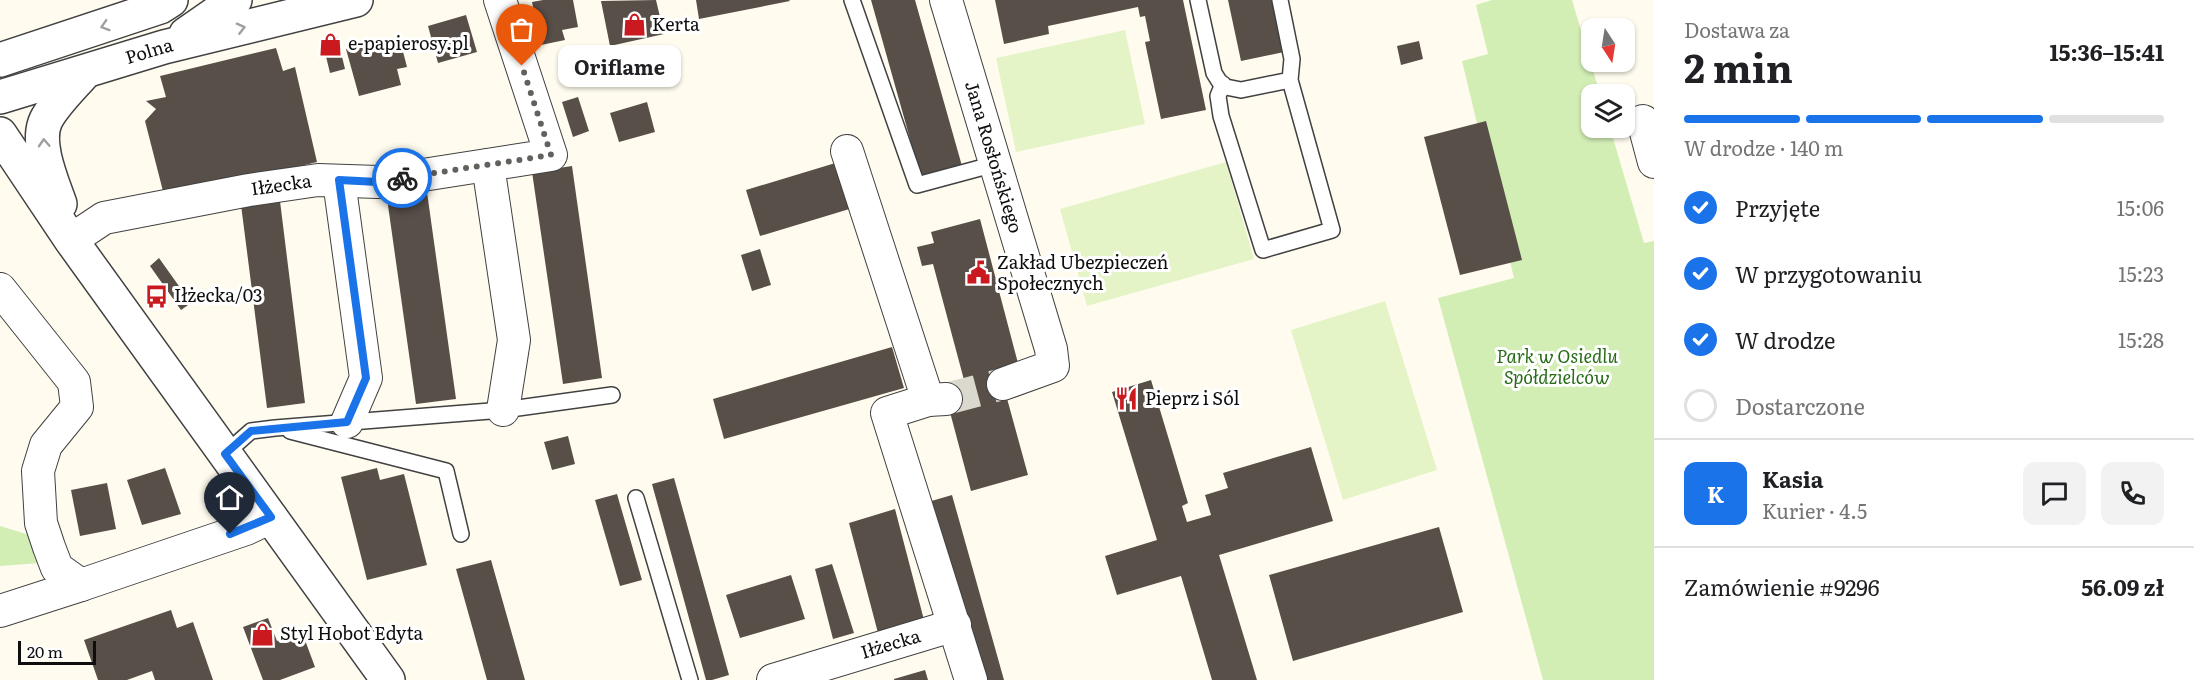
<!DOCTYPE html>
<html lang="pl">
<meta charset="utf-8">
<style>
:root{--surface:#fff;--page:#f2f2f2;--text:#202124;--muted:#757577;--line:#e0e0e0;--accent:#1a73e8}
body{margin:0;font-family:Literata,serif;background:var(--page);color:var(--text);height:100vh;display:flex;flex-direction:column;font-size:22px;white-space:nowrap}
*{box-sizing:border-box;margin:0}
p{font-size:20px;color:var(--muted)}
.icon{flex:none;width:33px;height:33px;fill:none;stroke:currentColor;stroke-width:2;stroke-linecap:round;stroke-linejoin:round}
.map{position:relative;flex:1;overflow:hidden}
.panel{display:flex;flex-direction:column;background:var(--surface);width:540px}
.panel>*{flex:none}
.needle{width:39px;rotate:168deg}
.controls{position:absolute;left:1581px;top:18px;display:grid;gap:12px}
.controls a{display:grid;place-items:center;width:54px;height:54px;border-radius:12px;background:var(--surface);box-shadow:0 2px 4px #0004;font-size:30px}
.scale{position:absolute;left:18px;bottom:15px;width:78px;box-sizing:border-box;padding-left:6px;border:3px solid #0e0e0e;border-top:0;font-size:16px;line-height:21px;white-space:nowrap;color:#0e0e0e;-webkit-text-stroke:4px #fff;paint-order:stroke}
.pin{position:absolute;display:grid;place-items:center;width:51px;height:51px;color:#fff;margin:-62px -26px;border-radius:50% 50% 50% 0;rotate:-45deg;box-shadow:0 0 6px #0007}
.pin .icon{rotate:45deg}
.courier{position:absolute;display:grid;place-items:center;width:60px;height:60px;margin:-30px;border:4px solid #1a73e8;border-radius:50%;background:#fff;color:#222;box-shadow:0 2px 8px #0007}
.bubble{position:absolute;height:42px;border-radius:12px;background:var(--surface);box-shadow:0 2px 4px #0004;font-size:20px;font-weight:700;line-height:42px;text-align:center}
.head em{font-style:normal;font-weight:700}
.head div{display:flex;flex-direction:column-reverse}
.head{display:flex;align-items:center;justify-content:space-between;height:102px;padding:0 30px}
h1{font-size:39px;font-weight:700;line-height:45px}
.bar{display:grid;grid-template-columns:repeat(4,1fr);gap:9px 6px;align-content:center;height:72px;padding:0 30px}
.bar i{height:8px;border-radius:4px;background:var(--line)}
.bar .on{background:var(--accent)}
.bar p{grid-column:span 4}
.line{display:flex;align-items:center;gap:15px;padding:0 30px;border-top:2px solid var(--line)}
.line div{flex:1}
.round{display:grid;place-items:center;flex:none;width:63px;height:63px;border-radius:12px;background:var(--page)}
ol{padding:0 30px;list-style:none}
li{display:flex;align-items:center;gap:18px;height:66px}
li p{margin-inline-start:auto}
li .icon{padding:6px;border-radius:50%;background:var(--accent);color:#fff;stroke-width:4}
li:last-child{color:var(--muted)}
li i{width:33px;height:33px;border:3px solid var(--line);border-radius:50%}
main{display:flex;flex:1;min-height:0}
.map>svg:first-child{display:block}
.green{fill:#d2eeb4}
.pitch{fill:#e4f4c7}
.building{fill:#584f49}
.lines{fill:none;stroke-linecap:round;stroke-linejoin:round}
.minor-tunnel{stroke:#dbd8cd;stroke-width:32;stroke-dasharray:32 16;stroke-linecap:butt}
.service-casing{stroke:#414141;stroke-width:18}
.minor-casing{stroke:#414141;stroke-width:34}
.tertiary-casing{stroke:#414141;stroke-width:36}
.service{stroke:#fff;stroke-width:15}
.minor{stroke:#fff;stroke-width:32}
.tertiary{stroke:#fff;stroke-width:33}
.oneway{stroke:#9f9f9f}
.done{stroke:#62615d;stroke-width:6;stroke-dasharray:0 10.8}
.route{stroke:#1a73e8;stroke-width:8}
.labels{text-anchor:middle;stroke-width:6;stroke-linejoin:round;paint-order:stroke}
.poi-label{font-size:18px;fill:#0e0e0e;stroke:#fff;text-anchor:start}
.street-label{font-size:18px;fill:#0e0e0e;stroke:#fff}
.park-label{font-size:18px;font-style:italic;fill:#296c18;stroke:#fff}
</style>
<main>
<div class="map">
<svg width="1654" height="680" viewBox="0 0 1654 680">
<rect width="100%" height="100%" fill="#fffcef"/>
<path class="green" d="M1492,0H1572L1600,94H1592V128H1610L1644,243L1654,241V680H1543L1438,298L1514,278L1462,61L1488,54L1476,5Z
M0,526L36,537L40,563L0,566Z"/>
<path class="pitch" d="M1125,30L1145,124L1016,152L996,58Z
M1226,162L1254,259L1087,306L1060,209Z
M1385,301L1437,470L1343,500L1291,330Z"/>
<path class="building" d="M543,0H573L578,27L562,30L565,40L541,45L532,2Z
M656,0L664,34L610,46L601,1Z
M696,0H789L790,1L699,19Z
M871,0H915L962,166L921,178Z
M995,0H1183L1206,110L1161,119L1145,42L1150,41L1145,16L1140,17L1138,7L1048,26L1049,34L1004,44Z
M1228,0H1273L1284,52L1241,61Z
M466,15L477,52L438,63L428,26Z
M337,36L345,69L330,73L322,40Z
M381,40L383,48L401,44L407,67L397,69L401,85L359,96L346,49Z
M1419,41L1423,59L1401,65L1397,46Z
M276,48L283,71L295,67L317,162L165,199L145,121L156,109L146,101L166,97L160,76Z
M578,97L589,131L573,137L562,102Z
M647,102L655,132L619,142L610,113Z
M1486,121L1522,260L1460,275L1424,137Z
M842,161L856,207L760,236L746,190Z
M572,166L602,378L563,384L532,172Z
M426,185L456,399L416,404L386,191Z
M279,193L305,403L267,408L240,197Z
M980,219L1019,367L1000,373L1028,475L971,491L943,386L964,380L933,264L922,266L917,247L934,243L931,232Z
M760,249L771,285L752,291L741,255Z
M159,258L191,303L181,310L150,266Z
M892,347L904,388L724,439L713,399Z
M1151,380L1188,503L1182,506L1187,522L1211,515L1205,495L1228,488L1223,473L1311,447L1333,521L1219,555L1257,680H1212L1181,576L1117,595L1105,556L1157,540L1112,392Z
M568,436L575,464L552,470L544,442Z
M165,468L181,514L142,525L127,480Z
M377,468L380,480L404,474L427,565L367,580L341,477Z
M674,478L729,675L712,680H706L652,484Z
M107,483L116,529L80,536L71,490Z
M617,494L642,580L620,586L595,500Z
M952,495L1004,680H977L928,502Z
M895,509L924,620L878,633L849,523Z
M1439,527L1463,612L1293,661L1269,575Z
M491,560L525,680H487L456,569Z
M832,564L854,633L833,639L815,569Z
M791,575L805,619L740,638L726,595Z
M171,610L177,628L193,622L213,680H155L152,671L127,680H98L84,640Z
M268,618L277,641L302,632L315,667L280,680H263L243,627Z
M925,670L928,680H894V679Z"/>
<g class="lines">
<path class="minor-tunnel" d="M946,399L1003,384"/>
<defs>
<path id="service" d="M852,0L917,185L995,164
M1198,0L1214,73L1219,81L1226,87L1241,90L1290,80L1292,59L1280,0
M1223,84L1218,96L1221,116L1263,250L1332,230L1290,80
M290,431L446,471L461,534
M225,454L251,431L275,428L503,410L612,395
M636,498L690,680"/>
<g id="minor">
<path id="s1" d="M946,0L1051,349L1053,366L1003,384"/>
<path d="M1643,121L1654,162"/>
<path d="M847,151L928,400"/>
<path d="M488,165L514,340L503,410"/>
<path d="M339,181L366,378L347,422"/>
<path id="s2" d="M71,240L104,218L249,190L318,180L378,182L551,155L500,0"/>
<path d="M0,289L74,382L77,407L46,445L38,471L41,523L49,547L57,568L81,585L246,529L271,517"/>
<path d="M946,399L928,400L887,413L971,680"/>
<path d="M0,611L81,585"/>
<path id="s3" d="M773,680L955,625"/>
</g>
<g id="tertiary">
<path d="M186,34L235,0"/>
<path d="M0,60L160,7L171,0"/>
<path id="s4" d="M0,97L164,47L356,0"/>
<path d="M0,134L71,240L388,680"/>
<path d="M60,204C52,181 35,143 46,120C54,104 73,86 85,72"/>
</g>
</defs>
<use href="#service" class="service-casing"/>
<use href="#minor" class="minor-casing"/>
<use href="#tertiary" class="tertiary-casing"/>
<use href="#service" class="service"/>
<use href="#minor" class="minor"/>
<use href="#tertiary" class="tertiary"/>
</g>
<defs><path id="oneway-chevron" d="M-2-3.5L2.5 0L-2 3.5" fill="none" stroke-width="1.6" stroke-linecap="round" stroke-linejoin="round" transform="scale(1.5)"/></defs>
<g class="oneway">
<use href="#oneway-chevron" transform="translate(105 26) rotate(162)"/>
<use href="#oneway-chevron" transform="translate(241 28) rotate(-14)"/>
<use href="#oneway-chevron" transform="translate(44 143) rotate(-93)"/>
</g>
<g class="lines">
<path class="done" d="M402,178L551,155L522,66"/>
<path class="route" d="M230,534L271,517L225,454L251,431L347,422L366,378L339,180L378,182L402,178"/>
</g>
<defs>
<symbol id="shop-bare" viewBox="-9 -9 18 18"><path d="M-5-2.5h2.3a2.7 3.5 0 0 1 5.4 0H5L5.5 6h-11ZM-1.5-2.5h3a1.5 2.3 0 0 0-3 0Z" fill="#cb1920" stroke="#fff" stroke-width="2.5" paint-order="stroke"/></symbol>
<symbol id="civic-bare" viewBox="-9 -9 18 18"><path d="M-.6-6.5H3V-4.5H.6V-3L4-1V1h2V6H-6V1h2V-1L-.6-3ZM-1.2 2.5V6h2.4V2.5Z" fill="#cb1920" stroke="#fff" stroke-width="2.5" paint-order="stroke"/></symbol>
<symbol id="bus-bare" viewBox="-9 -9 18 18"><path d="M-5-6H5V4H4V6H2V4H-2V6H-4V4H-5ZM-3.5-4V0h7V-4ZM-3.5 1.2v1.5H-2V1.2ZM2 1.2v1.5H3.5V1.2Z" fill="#cb1920" stroke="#fff" stroke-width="2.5" paint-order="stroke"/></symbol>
<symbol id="restaurant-bare" viewBox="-9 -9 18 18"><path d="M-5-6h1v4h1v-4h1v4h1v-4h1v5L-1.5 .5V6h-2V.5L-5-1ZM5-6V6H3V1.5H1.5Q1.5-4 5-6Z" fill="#cb1920" stroke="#fff" stroke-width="2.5" paint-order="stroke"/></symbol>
</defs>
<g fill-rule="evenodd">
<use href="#shop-bare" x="618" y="8" width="33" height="33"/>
<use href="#shop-bare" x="314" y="28" width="33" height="33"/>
<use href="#civic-bare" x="962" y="256" width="33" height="33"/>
<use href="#bus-bare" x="140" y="280" width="33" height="33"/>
<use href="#restaurant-bare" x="1110" y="382" width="33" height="33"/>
<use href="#shop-bare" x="246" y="618" width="33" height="33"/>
</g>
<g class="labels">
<g class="poi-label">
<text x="652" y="31">Kerta</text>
<text x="348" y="50">e-papierosy.pl</text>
<text x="997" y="269">Zakład Ubezpieczeń<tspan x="997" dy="21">Społecznych</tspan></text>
<text x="174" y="302">Iłżecka/03</text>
<text x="1145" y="405">Pieprz i Sól</text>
<text x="280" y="640">Styl Hobot Edyta</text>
</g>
<g class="street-label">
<text dy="6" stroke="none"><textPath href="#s4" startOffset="156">Polna</textPath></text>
<text dy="6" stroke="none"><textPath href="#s1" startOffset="164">Jana Rosłońskiego</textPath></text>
<text dy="6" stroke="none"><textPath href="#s2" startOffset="220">Iłżecka</textPath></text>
<text dy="6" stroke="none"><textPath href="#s3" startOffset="123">Iłżecka</textPath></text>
</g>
<g class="park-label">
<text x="1557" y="363">Park w Osiedlu<tspan x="1557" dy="21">Spółdzielców</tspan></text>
</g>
</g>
</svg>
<div class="controls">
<a><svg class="needle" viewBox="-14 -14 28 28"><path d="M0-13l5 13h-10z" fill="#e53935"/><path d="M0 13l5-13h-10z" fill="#757577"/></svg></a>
<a><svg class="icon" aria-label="layers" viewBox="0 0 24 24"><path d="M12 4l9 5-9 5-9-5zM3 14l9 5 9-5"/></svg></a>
</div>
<div class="scale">20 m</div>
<div class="pin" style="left:522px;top:66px;background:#ea580c"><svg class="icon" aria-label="bag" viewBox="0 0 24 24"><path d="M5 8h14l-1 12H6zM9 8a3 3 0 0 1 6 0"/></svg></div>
<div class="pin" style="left:230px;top:534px;background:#1f2937"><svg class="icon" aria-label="home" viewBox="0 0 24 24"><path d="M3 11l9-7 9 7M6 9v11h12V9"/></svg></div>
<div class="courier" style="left:402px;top:178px"><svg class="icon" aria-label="bike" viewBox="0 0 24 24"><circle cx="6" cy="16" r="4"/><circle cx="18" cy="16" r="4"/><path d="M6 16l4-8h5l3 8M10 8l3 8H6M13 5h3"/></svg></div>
<div class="bubble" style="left:558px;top:45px;width:123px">Oriflame</div>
</div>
<section class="panel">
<div class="head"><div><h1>2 min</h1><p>Dostawa za</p></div><em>15:36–15:41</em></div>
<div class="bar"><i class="on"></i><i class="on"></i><i class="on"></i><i></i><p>W drodze · 140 m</p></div>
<ol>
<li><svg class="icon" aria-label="check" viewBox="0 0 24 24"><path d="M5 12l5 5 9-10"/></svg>Przyjęte<p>15:06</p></li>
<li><svg class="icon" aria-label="check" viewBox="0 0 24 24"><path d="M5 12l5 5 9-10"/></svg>W przygotowaniu<p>15:23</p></li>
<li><svg class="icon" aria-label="check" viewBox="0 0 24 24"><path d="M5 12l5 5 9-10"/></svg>W drodze<p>15:28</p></li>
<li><i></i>Dostarczone</li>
</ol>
<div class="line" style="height:108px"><b class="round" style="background:var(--accent);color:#fff">K</b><div><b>Kasia</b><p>Kurier · 4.5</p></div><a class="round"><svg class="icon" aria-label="chat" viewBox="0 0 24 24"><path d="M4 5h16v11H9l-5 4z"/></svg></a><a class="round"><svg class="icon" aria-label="phone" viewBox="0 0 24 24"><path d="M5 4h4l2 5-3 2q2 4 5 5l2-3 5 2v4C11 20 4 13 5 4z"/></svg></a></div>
<div class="line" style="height:78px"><div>Zamówienie #9296</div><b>56.09 zł</b></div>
</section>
</main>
